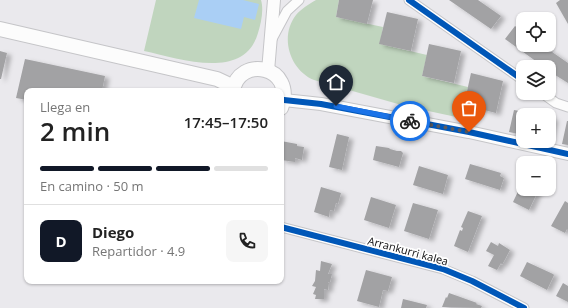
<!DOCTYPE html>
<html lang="es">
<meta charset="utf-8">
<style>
:root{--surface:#fff;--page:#f6f6f6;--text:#222;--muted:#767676;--line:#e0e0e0;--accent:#111827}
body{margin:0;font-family:"Open Sans",sans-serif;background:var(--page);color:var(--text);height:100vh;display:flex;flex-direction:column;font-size:15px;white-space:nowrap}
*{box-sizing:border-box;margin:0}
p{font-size:13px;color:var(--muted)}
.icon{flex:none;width:22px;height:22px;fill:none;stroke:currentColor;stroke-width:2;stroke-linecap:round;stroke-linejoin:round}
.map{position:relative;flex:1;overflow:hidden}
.side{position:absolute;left:24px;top:88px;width:260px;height:196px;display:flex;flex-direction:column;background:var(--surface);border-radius:8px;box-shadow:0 1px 3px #0004}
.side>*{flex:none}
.tools{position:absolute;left:516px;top:12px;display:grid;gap:8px}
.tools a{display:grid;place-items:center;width:40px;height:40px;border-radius:8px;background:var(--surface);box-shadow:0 1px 3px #0004;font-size:20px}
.pin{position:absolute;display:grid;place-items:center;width:34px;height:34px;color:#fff;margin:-41px -17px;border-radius:50% 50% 50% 0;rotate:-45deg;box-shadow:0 0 4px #0007}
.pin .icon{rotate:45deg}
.courier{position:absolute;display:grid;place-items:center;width:40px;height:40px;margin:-20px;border:3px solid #1a73e8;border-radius:50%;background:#fff;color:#222;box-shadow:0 1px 5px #0007}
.overview em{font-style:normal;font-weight:600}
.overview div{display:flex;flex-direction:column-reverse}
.overview{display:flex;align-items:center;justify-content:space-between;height:68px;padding:0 16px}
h1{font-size:26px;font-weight:600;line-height:30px}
.bar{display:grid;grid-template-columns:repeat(4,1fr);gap:6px 4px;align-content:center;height:48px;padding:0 16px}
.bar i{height:5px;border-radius:3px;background:var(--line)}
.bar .current{background:var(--accent)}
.bar p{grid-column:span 4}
.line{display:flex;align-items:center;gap:10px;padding:0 16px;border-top:1px solid var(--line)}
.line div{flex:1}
.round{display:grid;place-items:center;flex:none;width:42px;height:42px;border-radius:8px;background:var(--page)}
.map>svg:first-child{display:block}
.green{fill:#c0d5be}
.water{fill:#aacff5}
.building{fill:#a2a2a4;filter:url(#shadow)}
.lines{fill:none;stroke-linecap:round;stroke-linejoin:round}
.street-casing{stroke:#c5c5c8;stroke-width:11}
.secondary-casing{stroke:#c5c5c8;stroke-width:14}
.primary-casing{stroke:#c5c5c8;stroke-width:16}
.street{stroke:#fcfcfc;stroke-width:9}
.secondary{stroke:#fcfcfc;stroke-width:12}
.primary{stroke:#fcfcfc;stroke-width:14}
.cycleway-casing{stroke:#fff;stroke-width:8}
.cycleway{stroke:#0057b8;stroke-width:6}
.done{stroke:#5c5b5e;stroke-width:4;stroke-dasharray:0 7.2}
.route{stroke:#1a73e8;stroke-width:5}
.labels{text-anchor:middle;stroke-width:3.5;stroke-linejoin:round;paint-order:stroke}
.street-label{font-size:11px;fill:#0f0f11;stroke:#fff}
</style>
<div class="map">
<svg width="568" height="308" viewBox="0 0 568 308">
<defs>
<filter id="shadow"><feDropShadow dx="4.5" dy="2.5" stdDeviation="2" flood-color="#0004"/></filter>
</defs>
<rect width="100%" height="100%" fill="#eae9ed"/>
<path class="green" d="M156,0H261C264,10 261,23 258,33C244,82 178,58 144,51Z
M316,0H339L336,17L383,27L380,44L427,55L422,76L468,87L461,118L405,106L314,80C290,70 279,37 296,15C301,9 309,4 316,0Z"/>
<path class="water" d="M199,0H243L259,4L255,20L244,17L241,29L194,18Z"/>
<path class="building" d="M339,0H373L367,24L336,17Z
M449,0H478L501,16L491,29Z
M560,0H568V24L556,3Z
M387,12L418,19L411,51L379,44Z
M515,26L523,32V45H542L568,63V83L552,73L549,70V67H544L505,39Z
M429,44L461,51L454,83L422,76Z
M0,51L7,53L1,79H0Z
M25,59L105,76L102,91H27V100L16,98Z
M471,73L503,81L496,113L464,105Z
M514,110L537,114L523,115V135L509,132Z
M549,117L554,118L550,139H549Z
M567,121H568V145L562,144Z
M337,134L349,137L342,170L329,167Z
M281,141L297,144V146L304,147L302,160L295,158V162L281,160Z
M376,146L389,148L390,149L397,151H401L403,153L399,167L373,160Z
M470,164L501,173L500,176L504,178L500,190L465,179Z
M419,166L448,175L443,194L413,185Z
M523,181V189H539L529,210L513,202Z
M321,187L341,193L338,204L336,203L334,211L330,210L329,217L314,212Z
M371,197L396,205L389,228L364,220Z
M565,201L568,203V229H567L565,233L551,226Z
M413,203L438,210L429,239L404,231Z
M468,211L482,216L468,252L454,246L460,230L462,231L463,228L461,227Z
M491,242L498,246L499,243L510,250L502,265L501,263L497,270L488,266L494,255L486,251Z
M321,261L332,264L328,274H332L330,282H328L329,283L328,290L324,289V299H315L316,295L313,294L316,287L312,286L315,281L316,270L320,271Z
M527,262L553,274L554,275L547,290L520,276Z
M366,270L392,277L388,291L383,290L379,307L357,301Z
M563,283L568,286V302L556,296Z
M449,293L477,303L476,304L482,306L481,308L442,307L446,297L447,298Z
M403,299L427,305L426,308H401Z"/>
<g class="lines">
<defs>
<path id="street" d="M409,0L523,80
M272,39L287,11L299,0
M542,93L556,103L568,107
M281,227L443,269L472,281L524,308"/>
<path id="secondary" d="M268,71L274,0
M284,100L321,104L469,132L568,154"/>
<path id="primary" d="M0,29L217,79L234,87
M233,91C238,55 297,65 281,108"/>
</defs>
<use href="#street" class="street-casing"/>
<use href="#secondary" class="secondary-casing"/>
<use href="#primary" class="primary-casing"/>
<use href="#street" class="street"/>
<use href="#secondary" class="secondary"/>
<use href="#primary" class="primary"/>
<defs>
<path id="cycleway" d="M409,0L523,80
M284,100L321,104L469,132L568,154
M281,227L443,269L472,281L524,308"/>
</defs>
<use href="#cycleway" class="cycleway-casing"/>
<use href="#cycleway" class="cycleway"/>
</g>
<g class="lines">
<path class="done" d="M410,121L469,132"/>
<path class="route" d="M336,106L410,121"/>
</g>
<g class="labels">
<g class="street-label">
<text transform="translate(408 251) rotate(15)" y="4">Arrankurri kalea</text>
</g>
</g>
</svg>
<div class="tools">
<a><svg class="icon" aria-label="locate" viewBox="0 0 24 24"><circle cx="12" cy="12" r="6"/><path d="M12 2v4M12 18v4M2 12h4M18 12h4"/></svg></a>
<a><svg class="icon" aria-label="layers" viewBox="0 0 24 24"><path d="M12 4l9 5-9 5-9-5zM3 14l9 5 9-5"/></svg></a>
<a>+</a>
<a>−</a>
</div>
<div class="pin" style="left:469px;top:132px;background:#ea580c"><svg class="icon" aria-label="bag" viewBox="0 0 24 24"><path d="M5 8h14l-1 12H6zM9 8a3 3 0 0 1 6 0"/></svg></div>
<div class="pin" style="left:336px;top:106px;background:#1f2937"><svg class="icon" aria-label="home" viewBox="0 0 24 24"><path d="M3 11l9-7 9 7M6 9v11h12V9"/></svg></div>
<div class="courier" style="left:410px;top:121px"><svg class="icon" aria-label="bike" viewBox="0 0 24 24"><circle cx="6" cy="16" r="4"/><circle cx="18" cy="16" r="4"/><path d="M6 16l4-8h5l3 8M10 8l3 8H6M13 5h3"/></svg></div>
<section class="side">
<div class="overview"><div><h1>2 min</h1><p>Llega en</p></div><em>17:45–17:50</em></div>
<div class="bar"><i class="current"></i><i class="current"></i><i class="current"></i><i></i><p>En camino · 50 m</p></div>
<div class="line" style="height:72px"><b class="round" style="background:var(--accent);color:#fff">D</b><div><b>Diego</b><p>Repartidor · 4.9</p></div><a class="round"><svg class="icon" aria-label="phone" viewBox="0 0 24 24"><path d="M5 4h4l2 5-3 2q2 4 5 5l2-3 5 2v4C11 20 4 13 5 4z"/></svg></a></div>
</section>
</div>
